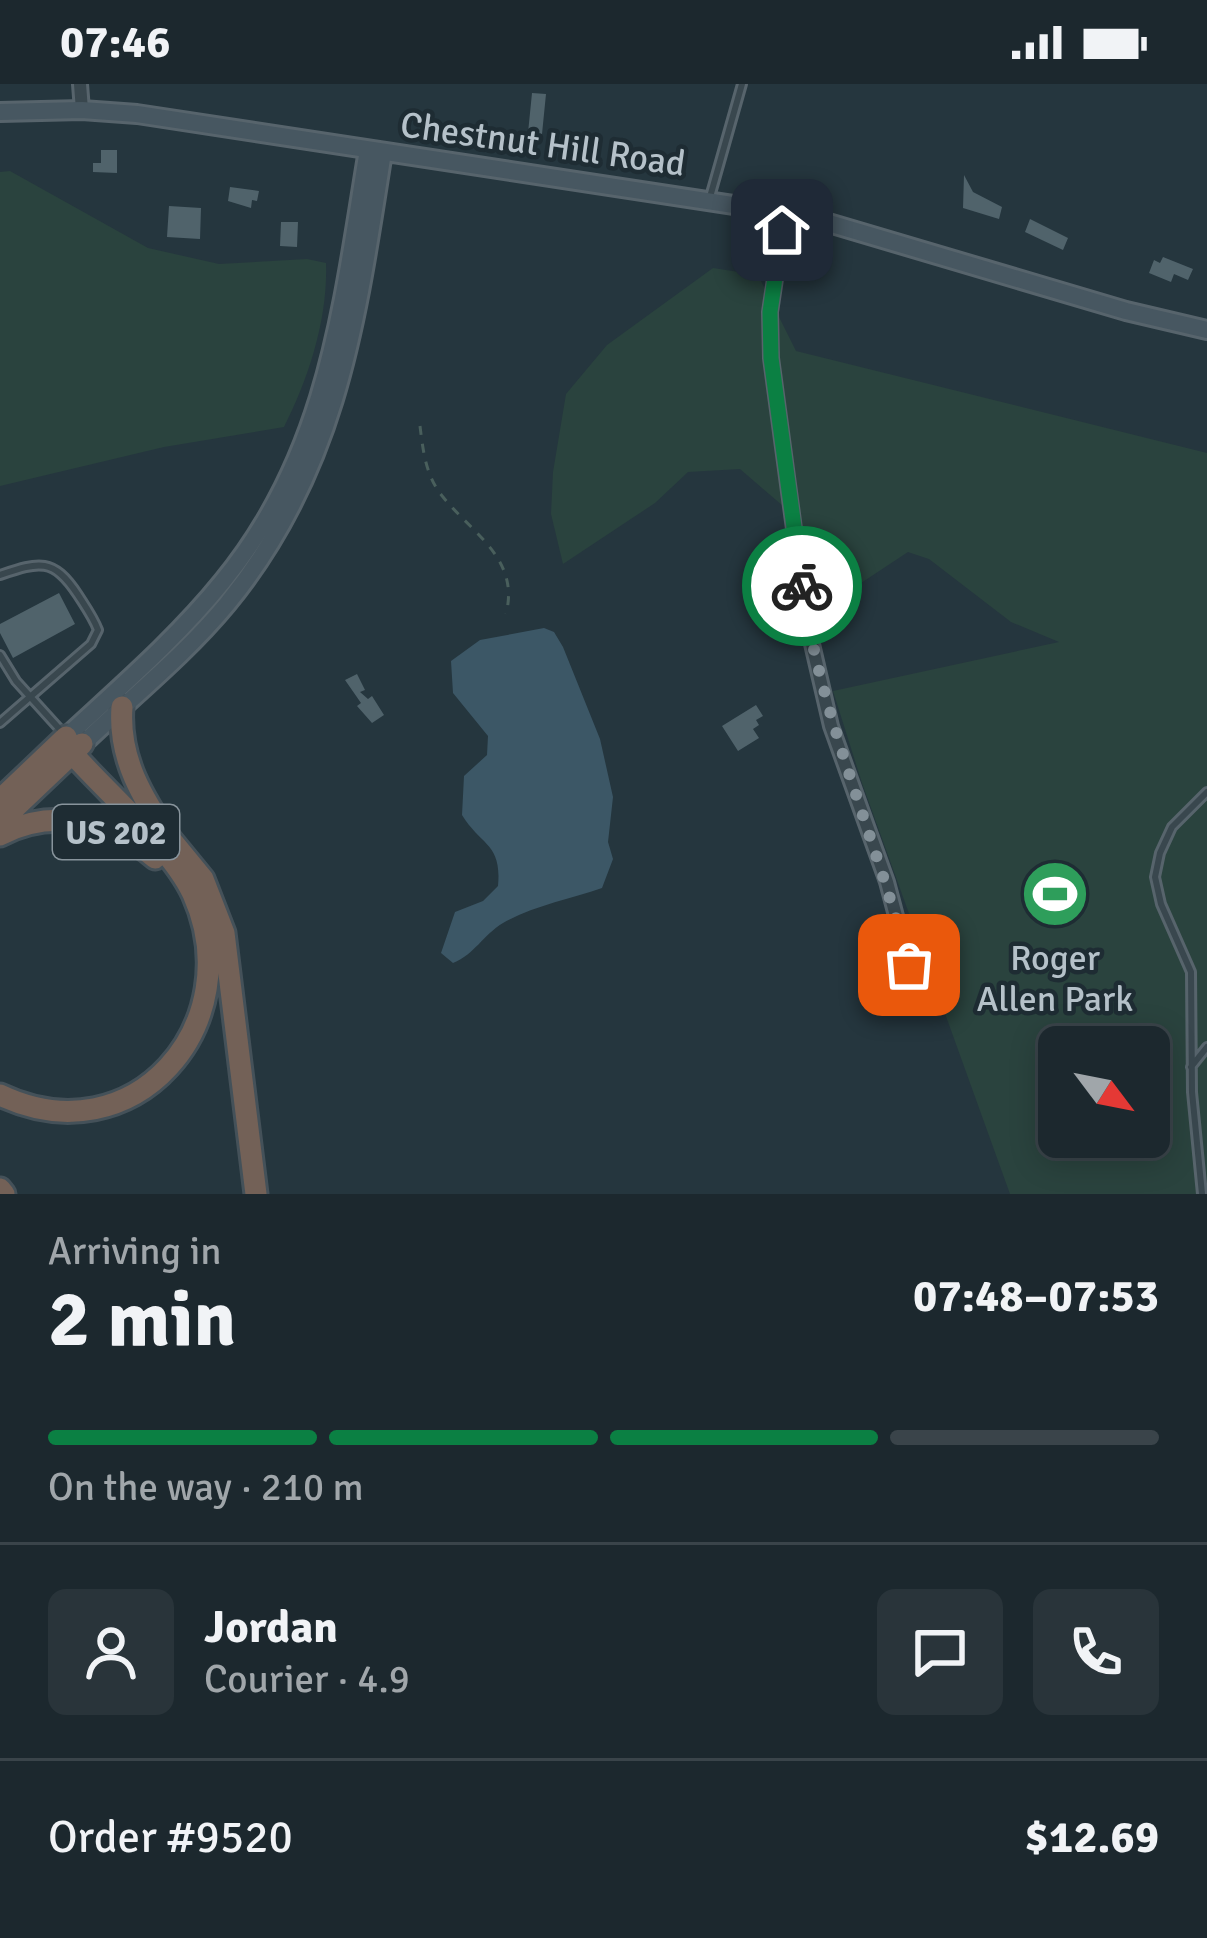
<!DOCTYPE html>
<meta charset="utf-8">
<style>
:root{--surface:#1c282e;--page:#29343a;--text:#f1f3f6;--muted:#a0a6aa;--line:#3a444a;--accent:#0b8043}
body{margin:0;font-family:Signika,sans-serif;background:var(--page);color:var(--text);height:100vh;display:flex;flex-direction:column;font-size:45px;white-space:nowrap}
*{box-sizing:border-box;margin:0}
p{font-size:39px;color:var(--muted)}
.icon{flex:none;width:66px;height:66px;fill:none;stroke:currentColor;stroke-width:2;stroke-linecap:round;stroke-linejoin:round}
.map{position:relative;height:1110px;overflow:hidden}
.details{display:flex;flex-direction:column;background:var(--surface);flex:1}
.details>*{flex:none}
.needle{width:78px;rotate:122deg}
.controls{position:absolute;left:1038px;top:942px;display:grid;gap:24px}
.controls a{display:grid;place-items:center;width:132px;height:132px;border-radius:18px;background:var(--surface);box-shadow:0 6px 30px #0003,0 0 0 3px var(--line);font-size:60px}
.pin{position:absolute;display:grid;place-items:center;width:102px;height:102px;color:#fff;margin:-51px;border-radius:24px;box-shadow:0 6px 18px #0006}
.courier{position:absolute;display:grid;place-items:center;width:120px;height:120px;margin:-60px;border:9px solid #0b8043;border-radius:50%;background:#fff;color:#222;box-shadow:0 3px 15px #0007}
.head em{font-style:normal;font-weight:800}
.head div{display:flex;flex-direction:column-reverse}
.head{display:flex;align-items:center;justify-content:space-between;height:204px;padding:0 48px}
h1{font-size:78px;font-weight:800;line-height:90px}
.bar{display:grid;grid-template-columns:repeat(4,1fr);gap:18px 12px;align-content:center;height:144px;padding:0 48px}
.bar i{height:15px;border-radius:9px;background:var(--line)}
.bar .selected{background:var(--accent)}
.bar p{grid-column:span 4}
.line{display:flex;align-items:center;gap:30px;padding:0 48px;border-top:3px solid var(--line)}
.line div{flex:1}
.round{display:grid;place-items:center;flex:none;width:126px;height:126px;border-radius:18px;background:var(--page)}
.status{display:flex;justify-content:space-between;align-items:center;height:84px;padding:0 60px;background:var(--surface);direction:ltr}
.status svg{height:33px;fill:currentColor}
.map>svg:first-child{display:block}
.green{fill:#2a433e;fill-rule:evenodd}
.water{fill:#3c5766}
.building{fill:#50636b}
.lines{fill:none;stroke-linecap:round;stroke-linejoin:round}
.lane-casing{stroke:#57646c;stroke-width:12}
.street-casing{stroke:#57646c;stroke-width:18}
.secondary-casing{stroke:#57646c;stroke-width:22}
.highway-casing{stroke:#445159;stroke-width:27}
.path{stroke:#495f5c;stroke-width:3;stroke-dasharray:9 9;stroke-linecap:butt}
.lane{stroke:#39474e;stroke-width:6}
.street{stroke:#39474e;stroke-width:12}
.secondary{stroke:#475761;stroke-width:16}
.highway{stroke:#736157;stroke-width:21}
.done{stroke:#839098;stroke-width:12;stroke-dasharray:0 21.6}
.route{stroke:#0b8043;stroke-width:15}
.labels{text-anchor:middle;stroke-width:9;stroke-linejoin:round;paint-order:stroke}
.shield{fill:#1e2c33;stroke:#88949c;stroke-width:3}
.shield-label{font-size:33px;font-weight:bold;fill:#b5c1c9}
.street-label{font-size:36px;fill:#b5c1c9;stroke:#1e2c33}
.poi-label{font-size:36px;fill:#b5c1c9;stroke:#1e2c33}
</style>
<div class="status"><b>07:46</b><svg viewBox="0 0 49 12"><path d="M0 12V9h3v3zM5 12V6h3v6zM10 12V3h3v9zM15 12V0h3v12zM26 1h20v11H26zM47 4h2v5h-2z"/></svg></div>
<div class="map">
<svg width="1207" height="1110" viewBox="0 0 1207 1110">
<rect width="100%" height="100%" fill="#25363e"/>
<path class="green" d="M10,87L148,164L219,180L307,175L326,179C328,234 309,294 284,343L164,363L0,402V88Z
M713,184L758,191L796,267L1207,369V1110H1010L862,699L833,607L1059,558L1011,538L929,475L908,468L852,505L832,497L797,434L740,385L688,388L655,419L563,480L551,430L553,388L566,310L607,261ZM1059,963H1149V1053H1059Z"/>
<path class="water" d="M544,544L554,548L563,563L600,655L613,713L608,758L613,775L602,804C571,815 532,822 503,839C483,851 475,870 453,879L441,869L455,828L483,817L498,802C502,759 481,762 462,731L464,692L487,671L488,652L453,609L451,577L480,556Z"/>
<path class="building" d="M532,9L546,10L542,50L528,49Z
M101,66H117V89L93,88V79H101Z
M964,91L973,108L1002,123L999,135L963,124Z
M230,103L259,107L257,117L252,116L251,124L228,117Z
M169,122L201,124L200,155L167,153Z
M1030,135L1068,154L1063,166L1025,148Z
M281,138H298L297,163L280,162Z
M1163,173L1193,185L1188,196L1174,190L1171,198L1149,189L1154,176L1160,179Z
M59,509L75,540L13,574L0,549V540Z
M357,590L365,606L360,608L368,615L372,612L384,631L372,639L357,622L361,619L345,596Z
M756,621L763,632L756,636L759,641L753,645L759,654L738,667L722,642Z"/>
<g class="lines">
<defs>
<path id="lane" d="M710,113L742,0
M0,491C39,478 53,473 78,511C85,522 93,533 98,546L91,560L0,639
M0,571L16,597L64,650
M1191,983L1207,963
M1202,1110L1192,1008L1191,888L1161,820L1155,793L1160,769L1172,743L1207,708"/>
<path id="street" d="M80,0L82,26
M785,129L770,228L771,274L806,534L831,642L887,798L909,881"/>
<path id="secondary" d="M0,28L82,26L137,30L805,132L1126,227L1207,246
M66,653C120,603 177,554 223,497C328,369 342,223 368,66
M83,660C131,614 185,571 227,520C338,385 357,234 383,68"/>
<path id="highway" d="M122,623C118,675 143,715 171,756
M0,716L66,653
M0,738L82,660
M0,751C51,724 112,736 155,774
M171,756L203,795L224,849L256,1110
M0,1011C134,1075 251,939 193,810C172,764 107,709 72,669L66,653
M0,1105L4,1110"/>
</defs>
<use href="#lane" class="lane-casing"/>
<use href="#street" class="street-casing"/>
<use href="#secondary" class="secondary-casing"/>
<use href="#highway" class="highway-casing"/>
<path class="path" d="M420,342C423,367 426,393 443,413C473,450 520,475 506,530"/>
<use href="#lane" class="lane"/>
<use href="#street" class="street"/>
<use href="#secondary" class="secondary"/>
<use href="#highway" class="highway"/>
</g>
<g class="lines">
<path class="done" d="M802,502C822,637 875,750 909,881"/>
<path class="route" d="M782,146L770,228L771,274L802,502"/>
</g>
<defs>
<symbol id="stadium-disc" viewBox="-11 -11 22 22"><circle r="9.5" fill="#2e9e5b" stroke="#1e2c33"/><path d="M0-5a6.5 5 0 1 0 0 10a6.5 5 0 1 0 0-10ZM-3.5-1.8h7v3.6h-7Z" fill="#fff"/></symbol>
</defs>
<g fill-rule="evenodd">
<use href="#stadium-disc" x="1017" y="772" width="76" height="76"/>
</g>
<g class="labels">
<rect class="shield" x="53" y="721" width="126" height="54" rx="9"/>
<g class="shield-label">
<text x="116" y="760">US 202</text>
</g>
<g class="street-label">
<text transform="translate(543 59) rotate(8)" y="13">Chestnut Hill Road</text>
</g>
<g class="poi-label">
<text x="1055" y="886">Roger<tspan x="1055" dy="41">Allen Park</tspan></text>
</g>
</g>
</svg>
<div class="controls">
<a><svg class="needle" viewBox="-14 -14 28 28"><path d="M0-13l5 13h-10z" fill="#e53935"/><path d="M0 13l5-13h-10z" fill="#a0a6aa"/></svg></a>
</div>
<div class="pin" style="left:909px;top:881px;background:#ea580c"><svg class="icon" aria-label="bag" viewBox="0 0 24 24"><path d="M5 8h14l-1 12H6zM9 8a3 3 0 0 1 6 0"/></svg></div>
<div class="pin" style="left:782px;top:146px;background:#1f2937"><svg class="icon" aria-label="home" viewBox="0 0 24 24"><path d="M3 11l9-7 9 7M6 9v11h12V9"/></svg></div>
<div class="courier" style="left:802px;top:502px"><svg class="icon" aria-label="bike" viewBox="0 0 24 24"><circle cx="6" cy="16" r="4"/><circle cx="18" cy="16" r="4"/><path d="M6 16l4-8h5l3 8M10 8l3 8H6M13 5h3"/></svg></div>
</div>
<section class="details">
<div class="head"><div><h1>2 min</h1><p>Arriving in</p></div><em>07:48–07:53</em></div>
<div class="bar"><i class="selected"></i><i class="selected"></i><i class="selected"></i><i></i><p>On the way · 210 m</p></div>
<div class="line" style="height:216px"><a class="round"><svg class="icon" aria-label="person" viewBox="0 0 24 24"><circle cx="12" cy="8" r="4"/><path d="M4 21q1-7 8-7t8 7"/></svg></a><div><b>Jordan</b><p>Courier · 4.9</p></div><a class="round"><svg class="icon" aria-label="chat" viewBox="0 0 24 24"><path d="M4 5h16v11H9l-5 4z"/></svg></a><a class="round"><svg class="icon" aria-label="phone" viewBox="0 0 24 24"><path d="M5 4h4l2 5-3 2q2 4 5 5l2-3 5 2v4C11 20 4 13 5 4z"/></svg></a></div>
<div class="line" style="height:156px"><div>Order #9520</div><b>$12.69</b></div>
</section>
